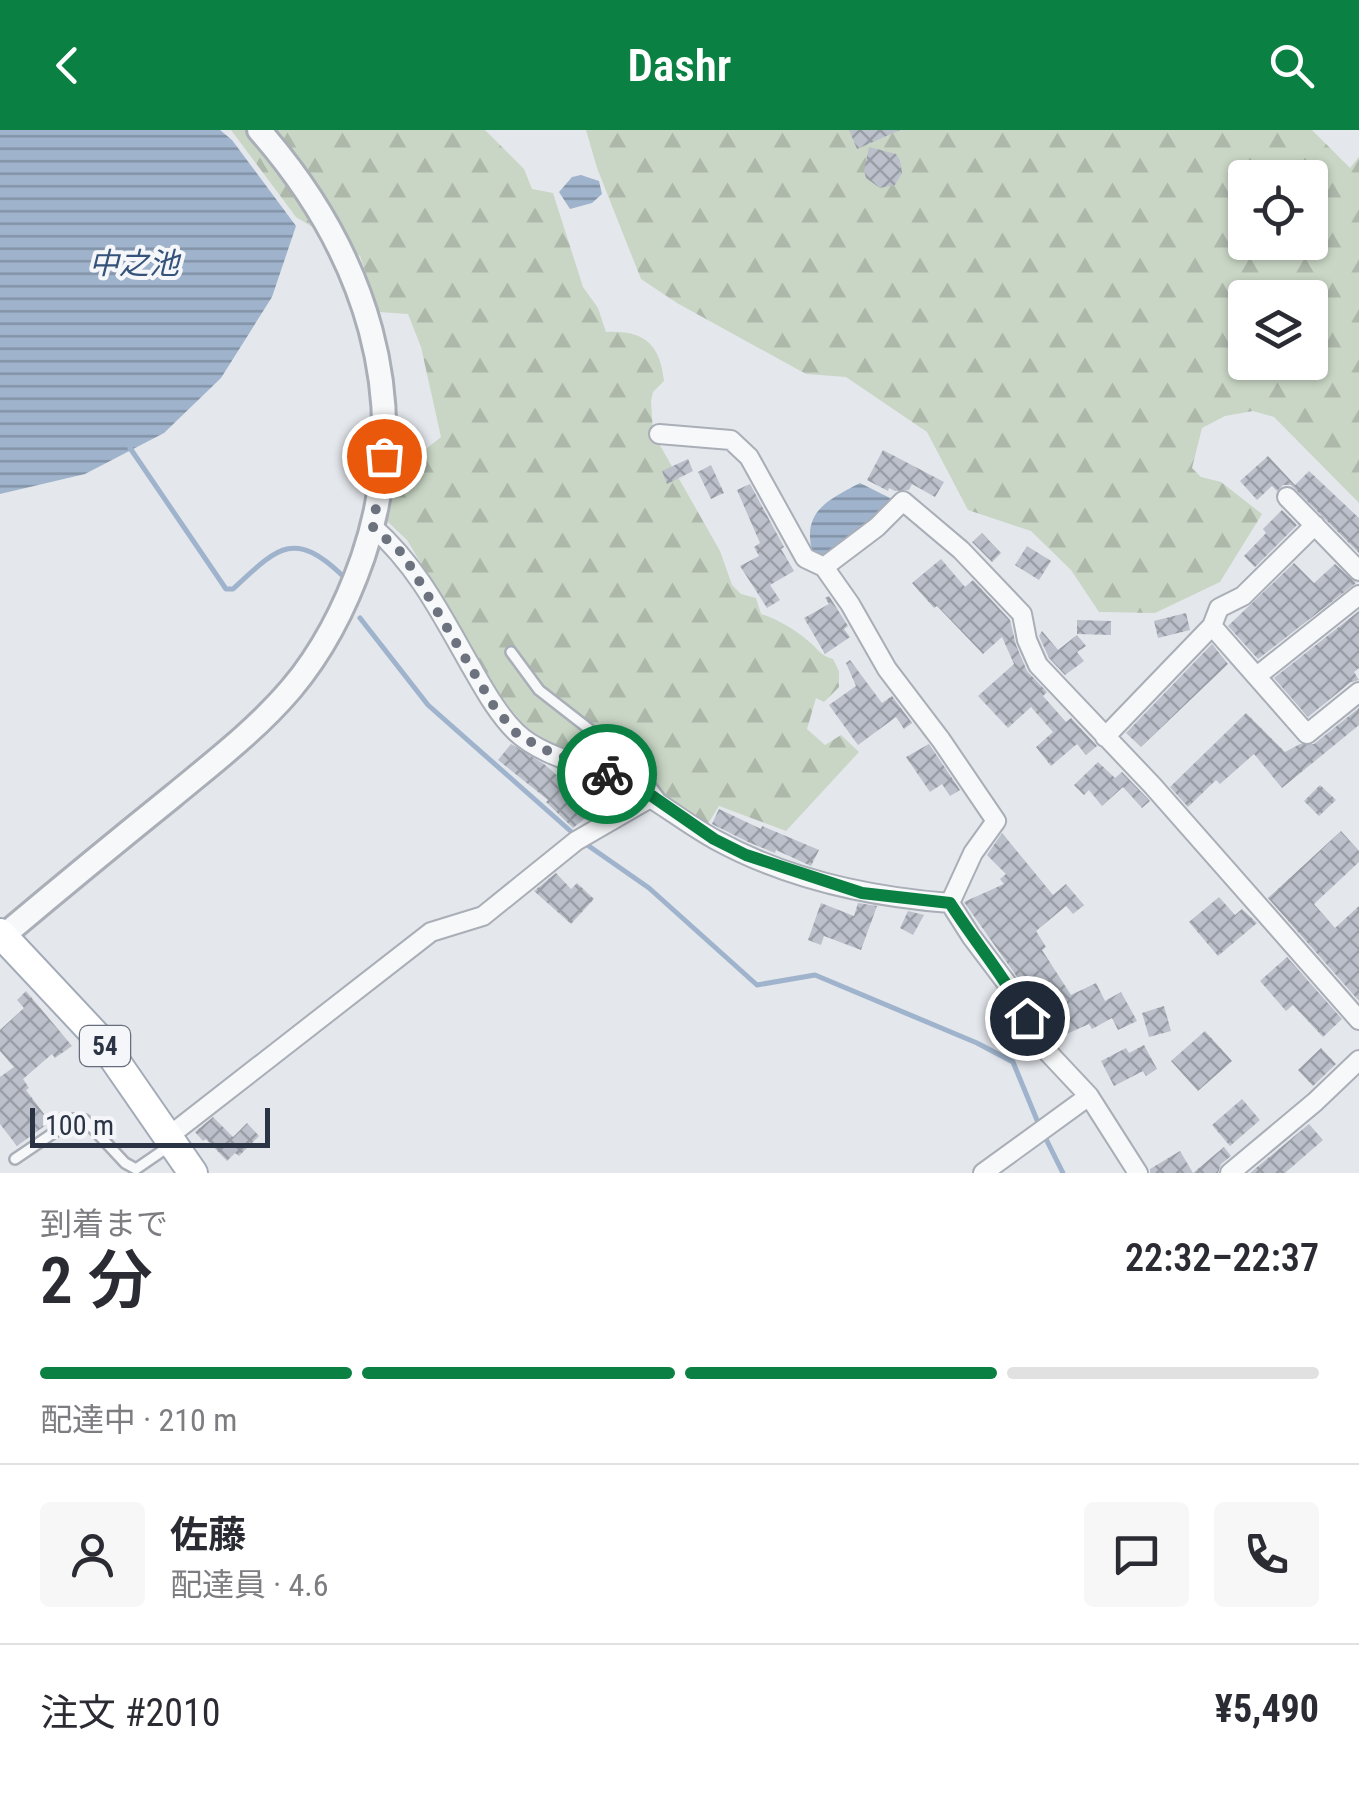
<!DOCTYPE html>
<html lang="ja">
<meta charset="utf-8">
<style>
:root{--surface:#fff;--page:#f7f7f7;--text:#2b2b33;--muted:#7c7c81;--line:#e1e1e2;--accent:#0b8043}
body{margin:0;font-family:"Roboto Condensed","Noto Sans JP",sans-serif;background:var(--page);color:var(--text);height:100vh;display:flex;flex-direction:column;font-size:38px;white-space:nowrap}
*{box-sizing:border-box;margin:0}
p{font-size:32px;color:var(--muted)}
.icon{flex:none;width:55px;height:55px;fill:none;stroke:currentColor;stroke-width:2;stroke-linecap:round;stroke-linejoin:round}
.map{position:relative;height:1043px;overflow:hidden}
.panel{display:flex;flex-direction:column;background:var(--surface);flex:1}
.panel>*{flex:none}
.tools{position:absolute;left:1228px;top:30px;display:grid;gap:20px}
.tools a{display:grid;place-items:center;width:100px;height:100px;border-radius:10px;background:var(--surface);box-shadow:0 2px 8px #0004;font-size:50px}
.scale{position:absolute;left:30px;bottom:25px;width:240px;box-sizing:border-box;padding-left:10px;border:5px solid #2b3445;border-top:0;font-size:28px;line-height:35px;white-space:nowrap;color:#2b3445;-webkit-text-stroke:8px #f4f6f9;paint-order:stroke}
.pin{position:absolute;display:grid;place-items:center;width:85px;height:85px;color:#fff;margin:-42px;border:5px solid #fff;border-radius:50%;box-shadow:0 2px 10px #0007}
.courier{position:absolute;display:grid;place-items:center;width:100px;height:100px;margin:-50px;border:8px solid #0b8043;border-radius:50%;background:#fff;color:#222;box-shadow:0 2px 12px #0007}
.summary em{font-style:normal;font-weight:600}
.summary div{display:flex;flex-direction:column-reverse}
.summary{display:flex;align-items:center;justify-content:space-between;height:170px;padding:0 40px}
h1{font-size:65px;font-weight:600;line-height:75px}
.bar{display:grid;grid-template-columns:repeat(4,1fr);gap:15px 10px;align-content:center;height:120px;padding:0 40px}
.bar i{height:12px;border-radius:8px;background:var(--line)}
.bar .current{background:var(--accent)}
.bar p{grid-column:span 4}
.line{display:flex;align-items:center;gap:25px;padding:0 40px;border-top:2px solid var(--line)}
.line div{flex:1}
.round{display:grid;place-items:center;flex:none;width:105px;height:105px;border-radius:10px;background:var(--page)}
header{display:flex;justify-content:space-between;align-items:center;height:130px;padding:0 40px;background:var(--accent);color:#fff;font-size:45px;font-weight:600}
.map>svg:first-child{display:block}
.forest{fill:url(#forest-firs);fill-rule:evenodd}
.water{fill:url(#water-rules)}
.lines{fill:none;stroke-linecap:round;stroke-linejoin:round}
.stream{stroke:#9fb4cc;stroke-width:5}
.building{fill:url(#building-cross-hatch)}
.service-casing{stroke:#a9aeb7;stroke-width:14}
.minor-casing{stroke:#a9aeb7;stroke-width:22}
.tertiary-casing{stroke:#a9aeb7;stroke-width:28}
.primary-casing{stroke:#a3abb8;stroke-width:32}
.service{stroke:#f7f8fa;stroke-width:9}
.minor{stroke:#f7f8fa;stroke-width:18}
.tertiary{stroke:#f7f8fa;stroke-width:22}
.primary{stroke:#fff;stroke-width:28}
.done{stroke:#6c737f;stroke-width:10;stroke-dasharray:0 18}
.route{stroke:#0b8043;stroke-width:12}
.labels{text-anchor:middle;stroke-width:8;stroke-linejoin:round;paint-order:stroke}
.shield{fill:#f4f6f9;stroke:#676e7b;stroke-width:2.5}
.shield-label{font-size:25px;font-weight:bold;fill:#2b3445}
.water-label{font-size:30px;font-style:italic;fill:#34527a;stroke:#f4f6f9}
</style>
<header><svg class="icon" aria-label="back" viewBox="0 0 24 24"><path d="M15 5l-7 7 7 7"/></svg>Dashr<svg class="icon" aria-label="search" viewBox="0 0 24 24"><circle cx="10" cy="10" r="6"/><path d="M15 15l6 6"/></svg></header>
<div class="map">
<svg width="1359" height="1043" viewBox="0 0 1359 1043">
<defs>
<pattern id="forest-firs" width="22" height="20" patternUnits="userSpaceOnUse" patternTransform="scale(2.5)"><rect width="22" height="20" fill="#c9d6c5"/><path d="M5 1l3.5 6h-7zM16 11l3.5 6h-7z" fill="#adb8ab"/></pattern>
<pattern id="water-rules" width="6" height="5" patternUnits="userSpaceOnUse" patternTransform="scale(2.5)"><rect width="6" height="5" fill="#9fb4cc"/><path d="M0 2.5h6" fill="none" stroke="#8293a7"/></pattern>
<pattern id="building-cross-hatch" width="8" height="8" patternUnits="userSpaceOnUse" patternTransform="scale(2.5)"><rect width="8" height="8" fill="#bbc0ca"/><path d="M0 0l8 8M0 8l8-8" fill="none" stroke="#989da6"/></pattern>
</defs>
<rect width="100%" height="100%" fill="#e4e7ec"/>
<path class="forest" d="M231,0H485L524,39L532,59L553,63L583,157L598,178L606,202C643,200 660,213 664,251L653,262L651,271L653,303L720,421L732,455L741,464L756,468L761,484C778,489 799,502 813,515C820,522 822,526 833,529L839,541V557L824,572L816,568L807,599L825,615L841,605L859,622L786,701L719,676L706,697L606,634L555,616L525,596L502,568L407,410L387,391L393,345L441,307L421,217L408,184L379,182L360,126L296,87Z
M586,0H1312L1350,38L1359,27V373L1274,287L1253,281L1225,286L1202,298L1192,338L1201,347L1221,352L1262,384L1220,452L1155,483L1099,482L1071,440L1031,401L968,380L927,302L846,247L806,244L677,173L641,149L597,38ZM1245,48H1310V112H1245ZM1245,168H1310V232H1245Z"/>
<path class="water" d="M0,0H220L232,10L296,96L272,167L221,248L164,303L85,344L0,364Z
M581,45L599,51L602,64L592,73L570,79L559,62L572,47Z
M860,353L892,369L894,376L822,431L813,425C801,382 826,371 860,353Z"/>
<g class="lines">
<path class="stream" d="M130,318L226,459H233C278,417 294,399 343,446
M360,488L428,575L575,705
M583,712L649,758L757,855L815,845L977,913L1013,932L1039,995
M1044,1005L1063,1043"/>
</g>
<path class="building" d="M849,0H900L857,19Z
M869,17L896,24L900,30L902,43L895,55L880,58L866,48L864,41Z
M883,320L944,352L935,367L912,354L909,360L895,361L889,358L888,361L867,350Z
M1268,326L1295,355L1309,341L1359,388V423L1291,355H1283L1277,361L1272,356L1257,370L1240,351Z
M688,329L693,341L667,354L662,341Z
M711,335L724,363L711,369L698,342Z
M750,354L784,417L781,419L794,441L770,455L780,470L767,478L740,436L759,426L754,417L760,413L737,360Z
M1282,380L1297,395L1255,437L1244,426L1266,403L1263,399Z
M982,403L1001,423L992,432L972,412Z
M1027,416L1051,431L1039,450L1015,435Z
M941,429L965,457L973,450L1010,490L1016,515L1027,541L1047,562L1043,566L1066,592L1071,588L1097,616L1086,625L1077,614L1051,636L1036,617L1053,602L1031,577L1008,598L978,566L1014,534L1002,507L983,524L937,476L934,478L912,453Z
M1294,433L1314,453L1335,434L1356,453L1258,529L1228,496Z
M829,466L848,496L844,499L850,507L825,524L804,488L829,474L825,468Z
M1359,481V538L1354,542L1359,550L1351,552L1308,587L1274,548Z
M1186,483L1190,500L1158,508L1154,491Z
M1077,490L1111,491V505L1077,504Z
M1042,501L1058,520L1077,505L1086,516L1077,522L1084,531L1065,545L1049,528L1039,506Z
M1212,514L1228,534L1141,617L1126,603Z
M850,530L882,573L892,566L912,593L904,599L896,587L858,615L829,575L856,556L846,533Z
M1359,578V595L1282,658L1254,624L1220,654L1216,650L1188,677L1170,657L1246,583L1285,622L1300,614H1314Z
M511,614L544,634L566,653L572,647L592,667L602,656L620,669L597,684L594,681L573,698L546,672L548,670L498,630Z
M929,614L960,660L950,666L942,654L930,662L906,627Z
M1098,632L1115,648L1122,642L1150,671L1142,678L1123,657L1102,676L1089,660L1084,665L1074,655Z
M1320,655L1336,670L1319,686L1304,671Z
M719,679L761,699L762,696L819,720L811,736L776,720L775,723L748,712L712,694Z
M1341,701L1359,721V732L1314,774L1335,798L1359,776V871L1268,768Z
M1002,703L1053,765L1066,754L1084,775L1073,784L1066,776L1036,801L1046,817L1042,820L1071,865L1096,853L1105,871L1121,862L1137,891L1118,900L1112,888L1092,899L1089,894L1053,910L1034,871L964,772L1004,754L1000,749L1006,744L987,725Z
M556,743L571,759L577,753L594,769L571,794L534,761Z
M1219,767L1235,785L1242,779L1257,793L1218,826L1189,792Z
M821,773L854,786L858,773L877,776L861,820L824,806L821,815L808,810Z
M908,781L924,785L913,805L900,798Z
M1287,827L1342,889L1323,907L1293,875L1286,881L1260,851Z
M26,861L72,916L55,928L52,924L23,949L29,958L26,960L50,992L17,1016L0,994V947L14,937L0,921V900L24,878L17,870Z
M1164,876L1171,901L1149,907L1142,883Z
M1205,901L1232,931L1198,961L1171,931Z
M1144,915L1157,939L1146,946L1143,941L1114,956L1101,931L1126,918L1129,923Z
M1321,918L1336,934L1313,956L1298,940Z
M1242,969L1260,990L1230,1016L1212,995Z
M213,987L233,1007L247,993L259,1006L239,1026L235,1023L227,1031L206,1009L203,1011L195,1002Z
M1309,994L1323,1010L1285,1043H1250Z
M1224,1017L1231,1026L1221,1034L1218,1043H1193Z
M1180,1021L1193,1043H1150V1039Z"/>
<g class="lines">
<defs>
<path id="service" d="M511,522L539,560L634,634L659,667
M15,1029L74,989L85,990L125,1033L136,1039L168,1017"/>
<path id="minor" d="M659,304L731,310L749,327L805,428L824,437
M1287,367L1359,441
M373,397C417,436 440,482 469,533C483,557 496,582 516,602C542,627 587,635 619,650C654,667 683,692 716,710C787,749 871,767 950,773
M1212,496L1307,604L1359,562
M1257,546L1359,465
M1105,607L1212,496L1219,478L1243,466L1315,395
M950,773L973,723L996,691L941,610L887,539L850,474L824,437L877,397L903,371L961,420L1022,484L1027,510L1038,535L1152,655L1359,890
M950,773L971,806L1011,859L1043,917L1089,966L1138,1043
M169,1006L431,802L483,786L576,711L652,667
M983,1043L1089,966
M1230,1043L1315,972L1359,930"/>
<path id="tertiary" d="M3,806C59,759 116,712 173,666C214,632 256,600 291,559C324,520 346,476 363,427C416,271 365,121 259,0"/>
<path id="primary" d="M0,803L103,913L193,1043"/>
</defs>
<use href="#service" class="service-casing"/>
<use href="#minor" class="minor-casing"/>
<use href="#tertiary" class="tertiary-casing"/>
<use href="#primary" class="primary-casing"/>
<use href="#service" class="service"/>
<use href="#minor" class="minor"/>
<use href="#tertiary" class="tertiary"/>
<use href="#primary" class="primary"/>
</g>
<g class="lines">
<path class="done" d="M384,326L373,397L403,424L495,578L518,605L546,620L607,644"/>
<path class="route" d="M607,644L652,666L714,709L746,725L862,763L950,773C975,812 1005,847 1027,888"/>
</g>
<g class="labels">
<rect class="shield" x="80" y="896" width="50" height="40" rx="8"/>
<g class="shield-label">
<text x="105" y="925">54</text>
</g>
<g class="water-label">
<text x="134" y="144">中之池</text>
</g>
</g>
</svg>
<div class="tools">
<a><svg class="icon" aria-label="locate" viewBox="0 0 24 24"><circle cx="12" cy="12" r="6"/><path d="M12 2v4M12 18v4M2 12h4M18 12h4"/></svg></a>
<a><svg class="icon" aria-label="layers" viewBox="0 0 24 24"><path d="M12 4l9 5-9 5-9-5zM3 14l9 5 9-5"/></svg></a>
</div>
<div class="scale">100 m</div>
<div class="pin" style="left:384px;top:326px;background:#ea580c"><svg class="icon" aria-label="bag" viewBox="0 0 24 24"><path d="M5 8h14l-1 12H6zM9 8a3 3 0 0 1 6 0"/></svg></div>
<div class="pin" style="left:1027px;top:888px;background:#1f2937"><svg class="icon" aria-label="home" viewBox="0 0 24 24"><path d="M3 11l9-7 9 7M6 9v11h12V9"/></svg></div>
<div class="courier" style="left:607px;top:644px"><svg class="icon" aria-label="bike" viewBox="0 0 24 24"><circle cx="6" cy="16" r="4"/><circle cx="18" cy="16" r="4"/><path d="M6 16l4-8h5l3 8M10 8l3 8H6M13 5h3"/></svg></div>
</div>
<section class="panel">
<div class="summary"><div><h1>2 分</h1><p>到着まで</p></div><em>22:32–22:37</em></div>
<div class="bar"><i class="current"></i><i class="current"></i><i class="current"></i><i></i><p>配達中 · 210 m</p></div>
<div class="line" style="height:180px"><a class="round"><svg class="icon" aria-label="person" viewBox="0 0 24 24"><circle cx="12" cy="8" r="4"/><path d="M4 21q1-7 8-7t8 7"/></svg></a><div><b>佐藤</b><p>配達員 · 4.6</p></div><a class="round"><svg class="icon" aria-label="chat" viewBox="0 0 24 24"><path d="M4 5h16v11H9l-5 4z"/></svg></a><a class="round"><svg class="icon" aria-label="phone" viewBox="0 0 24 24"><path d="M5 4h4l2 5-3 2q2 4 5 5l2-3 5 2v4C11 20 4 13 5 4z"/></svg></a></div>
<div class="line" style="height:130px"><div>注文 #2010</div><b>¥5,490</b></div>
</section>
